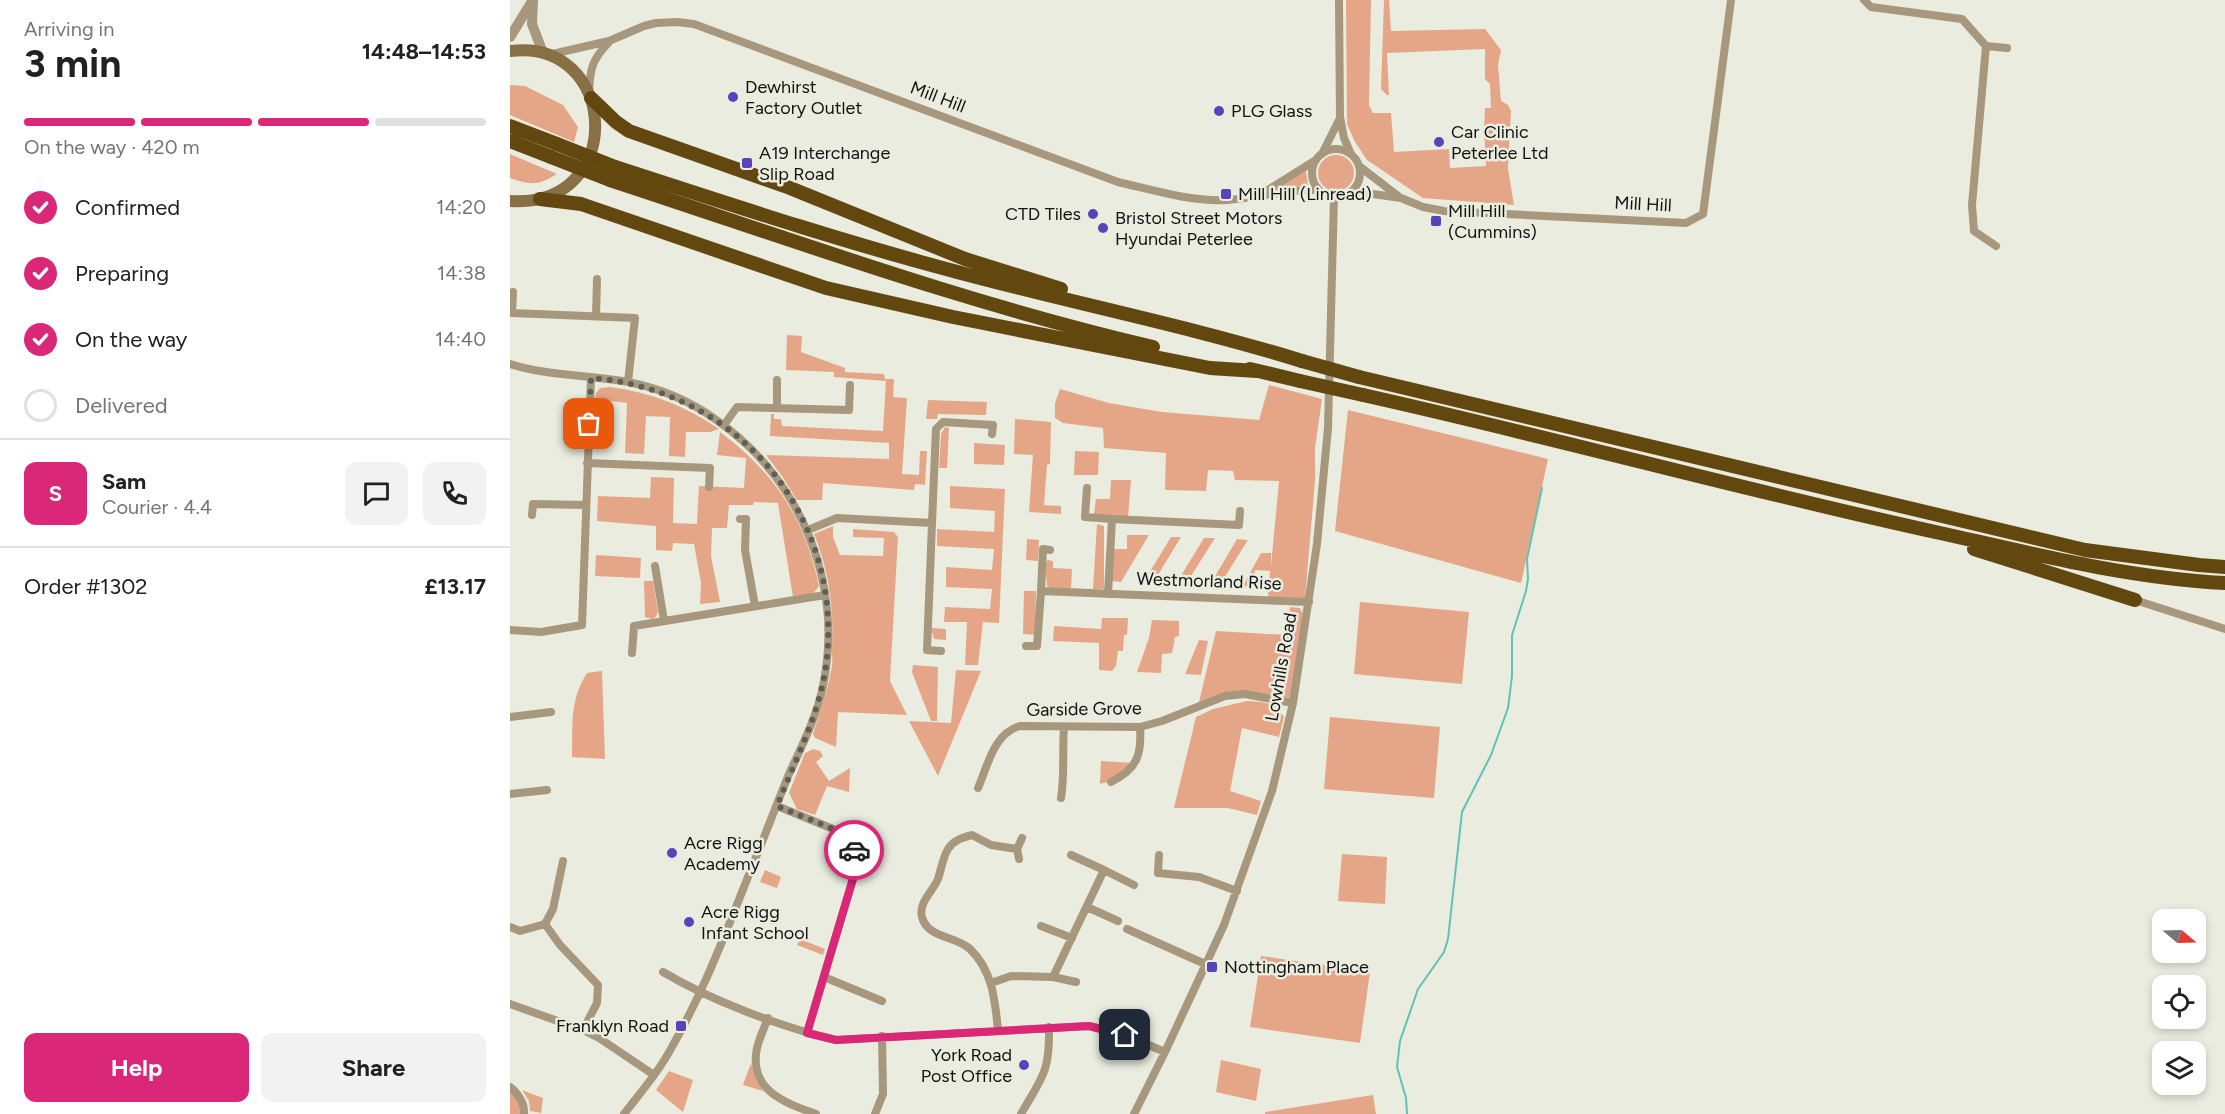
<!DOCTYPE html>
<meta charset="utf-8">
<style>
:root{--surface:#fff;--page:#f2f2f2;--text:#202124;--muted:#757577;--line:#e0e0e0;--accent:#db2777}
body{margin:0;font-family:Figtree,sans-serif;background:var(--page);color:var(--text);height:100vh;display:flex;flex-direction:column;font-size:22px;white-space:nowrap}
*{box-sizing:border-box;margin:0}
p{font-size:20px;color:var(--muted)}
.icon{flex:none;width:33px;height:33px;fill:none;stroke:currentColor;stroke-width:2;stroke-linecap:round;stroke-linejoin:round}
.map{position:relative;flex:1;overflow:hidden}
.drawer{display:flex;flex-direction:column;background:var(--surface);width:510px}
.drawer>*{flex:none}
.needle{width:39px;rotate:109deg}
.controls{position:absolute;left:1642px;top:909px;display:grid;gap:12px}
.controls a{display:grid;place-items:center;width:54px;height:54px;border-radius:12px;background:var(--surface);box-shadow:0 3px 9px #0003;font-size:30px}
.pin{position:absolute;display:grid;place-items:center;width:51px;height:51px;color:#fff;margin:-26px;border-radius:12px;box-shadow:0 3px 9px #0006}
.courier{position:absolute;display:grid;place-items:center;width:60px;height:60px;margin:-30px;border:4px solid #db2777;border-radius:50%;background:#fff;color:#222;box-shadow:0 2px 8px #0007}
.summary em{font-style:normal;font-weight:700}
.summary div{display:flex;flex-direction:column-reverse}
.summary{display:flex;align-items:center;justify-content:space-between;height:102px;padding:0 24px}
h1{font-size:39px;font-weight:700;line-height:45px}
.bar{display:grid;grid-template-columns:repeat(4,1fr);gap:9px 6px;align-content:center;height:72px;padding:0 24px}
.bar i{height:8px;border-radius:4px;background:var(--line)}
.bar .active{background:var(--accent)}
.bar p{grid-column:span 4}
.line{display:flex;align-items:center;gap:15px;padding:0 24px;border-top:2px solid var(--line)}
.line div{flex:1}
.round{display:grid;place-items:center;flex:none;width:63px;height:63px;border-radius:12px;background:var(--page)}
ol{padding:0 24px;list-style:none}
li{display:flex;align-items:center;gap:18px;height:66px}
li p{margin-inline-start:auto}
li .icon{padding:6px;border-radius:50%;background:var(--accent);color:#fff;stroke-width:4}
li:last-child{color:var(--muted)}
li i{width:33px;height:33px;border:3px solid var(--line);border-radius:50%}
.action{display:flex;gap:12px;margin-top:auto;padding:12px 24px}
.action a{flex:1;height:69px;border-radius:12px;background:var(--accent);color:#fff;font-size:24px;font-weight:700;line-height:69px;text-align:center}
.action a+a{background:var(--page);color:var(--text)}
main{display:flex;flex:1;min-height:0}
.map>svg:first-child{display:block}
.green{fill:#e5a687}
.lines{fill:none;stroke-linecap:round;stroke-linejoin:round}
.stream{stroke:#5fc2b4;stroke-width:2}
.minor{stroke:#a7977c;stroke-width:8}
.tertiary{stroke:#a7977c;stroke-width:10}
.secondary{stroke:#876f46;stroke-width:12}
.trunk{stroke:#62480e;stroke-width:14}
.trunk-bridge{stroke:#62480e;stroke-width:14}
.done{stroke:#5d5f58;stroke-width:6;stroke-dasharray:0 10.8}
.route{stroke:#db2777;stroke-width:8}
.poi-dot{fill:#5744bb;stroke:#e9ecdf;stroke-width:2}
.labels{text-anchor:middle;stroke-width:5;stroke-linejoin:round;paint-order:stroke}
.poi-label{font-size:18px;fill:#12130f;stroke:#e9ecdf;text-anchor:start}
.street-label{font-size:18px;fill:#12130f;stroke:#e9ecdf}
</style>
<main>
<section class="drawer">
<div class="summary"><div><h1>3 min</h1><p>Arriving in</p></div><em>14:48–14:53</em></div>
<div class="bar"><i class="active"></i><i class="active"></i><i class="active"></i><i></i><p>On the way · 420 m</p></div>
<ol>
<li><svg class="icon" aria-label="check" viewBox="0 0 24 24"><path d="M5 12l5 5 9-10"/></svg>Confirmed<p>14:20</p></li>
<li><svg class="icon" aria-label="check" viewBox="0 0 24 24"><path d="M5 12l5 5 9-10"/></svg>Preparing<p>14:38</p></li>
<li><svg class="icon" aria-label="check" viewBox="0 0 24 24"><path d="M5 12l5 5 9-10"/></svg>On the way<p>14:40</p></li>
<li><i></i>Delivered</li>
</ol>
<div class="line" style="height:108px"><b class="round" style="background:var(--accent);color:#fff">S</b><div><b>Sam</b><p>Courier · 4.4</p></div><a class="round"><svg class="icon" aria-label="chat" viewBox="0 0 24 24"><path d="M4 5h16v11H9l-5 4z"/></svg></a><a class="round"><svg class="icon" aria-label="phone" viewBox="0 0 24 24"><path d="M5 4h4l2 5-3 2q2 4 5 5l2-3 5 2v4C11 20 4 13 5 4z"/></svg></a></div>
<div class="line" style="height:78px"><div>Order #1302</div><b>£13.17</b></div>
<div class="action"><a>Help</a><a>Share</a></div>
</section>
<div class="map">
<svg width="1715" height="1114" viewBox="0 0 1715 1114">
<rect width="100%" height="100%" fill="#e9ecdf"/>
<path class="green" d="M836,0H861L859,105L863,113H881L884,152L939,149L940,168L976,166L974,129L975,108H981L980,84L975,79V49L877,53L879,95H877L871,89L874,0H879L881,31L975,29L991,50L988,65L991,101L998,105L1001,111L998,169L1004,205L913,198L857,160L845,142L837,124Z
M0,85L15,86L53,105L68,127L64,142L0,115Z
M0,154L47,174C28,186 20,185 0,178Z
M808 173a18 18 0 1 1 36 0a18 18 0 1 1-36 0Z
M796,171L798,185L768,190V188Z
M277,335L292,336L291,352L335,368V372L374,374L375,379H384L383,397L397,398L392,474L409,475L410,451H417L415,485L405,484L404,490L313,483L312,500H287L272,476L256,455L379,459V443L260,436L261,414H264V419H271L272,426L373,431L376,381L324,377V372L276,370Z
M759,385L812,399L805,448V481L795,598L758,597L760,571L745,570L743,587L733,586L751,553H761V566L769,481L725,480L723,471L698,470L696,491L655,490L656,453L594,448L593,428L553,423L545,418V403L550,389L599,403L652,412L749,420Z
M100,387C140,392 176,406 209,429L200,432H176L175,457L159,456L160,417L136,416L134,454L115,453L117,403L85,399L86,393L90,388Z
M418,400L477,402L476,415L428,414L427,419H416Z
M838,410L1038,459L1011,583L825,531Z
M505,419L541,422L540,464L537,465L534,505L551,506V514L519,512L523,455L504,454Z
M435,427L439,428L437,468H429L431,434Z
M210,432C265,473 295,519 309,586L303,594L283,597L268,503L244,502L243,505H219L217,528H202L201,556L210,602L190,604L191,583L184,544L163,543L162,551L146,550V526L87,521L88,496L140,498L141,477L164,478L163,523L187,524L189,486L234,488L236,458L207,455Z
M464,443L495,445L494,465L464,464Z
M565,451L589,452L588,475H564Z
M601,480H621L618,517L584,514L586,499H600Z
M440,486L495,489L489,623L473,622L468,665H455L457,622H434L435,607L480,609L482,589L436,587V567L482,570L484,549L427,546V529L484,532L485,511L440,508Z
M587,524L594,526V589H583Z
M323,526V537L330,555L373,556L374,538L343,537V529L384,532L388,537L380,681L397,715L328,712L326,747L305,738L303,734C310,713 317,693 321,671C323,664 322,655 322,648C324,608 319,571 304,534Z
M617,535H639L611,582L602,581L604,549H617Z
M661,537H671L643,583H633Z
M694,538H705L676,584H666Z
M517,539L529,540L528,561L516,560Z
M727,539L738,540L709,586L700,585Z
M86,555L131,558L130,578L85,576Z
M538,560L543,561V568L562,569L561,588H541L537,586L535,563Z
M134,581H143L148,612L146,617L142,619L135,617Z
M514,591H526L525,635L513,634Z
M850,602L959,612L952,684L844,674Z
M780,607L790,608L794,617L780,698L736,691L689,702L706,631L777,635Z
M592,618H618L617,635H614L613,651H608L606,666L602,671L589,670V643L543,641L544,626L591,629Z
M642,620L669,621V636L665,637L662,653L652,654L651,673L627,672L639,638Z
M421,628L436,629V640L424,639Z
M689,640L698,641L691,675L675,674Z
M403,665L428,667L427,721H421L402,672Z
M446,670L471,671L428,776L399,721L441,723Z
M92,671L95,759L62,757C63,725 59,701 77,673Z
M737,701C753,702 765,702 774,717L769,737L732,728L720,791L751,801L747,815L718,808H664L686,717L703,709Z
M820,717L930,727L924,798L814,789Z
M303,749L310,751L313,756L306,762L319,781L340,768L339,792L317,786L305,815L287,809L279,793L295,753Z
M591,761L622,763L598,782L590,784Z
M832,854L877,857L875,904L828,901Z
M255,870L271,877L267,888L250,882Z
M290,939L315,949L313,955L287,945Z
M751,956L860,972L850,1043L740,1027Z
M711,1060L751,1069L746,1101L706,1092Z
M241,1063L245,1078L253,1091L233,1085Z
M159,1071L183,1080L173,1112L146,1090Z
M12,1090L33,1098L31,1113L20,1111L19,1101Z
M0,1091L7,1097L12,1114H0Z
M863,1095L866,1114H755V1112Z"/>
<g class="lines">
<path class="stream" d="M897,1114L896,1098L887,1067L890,1041L908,989L934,952L938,939L952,812L981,755L998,708L1002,676V635L1016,591L1018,579L1017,559L1032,488"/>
<path class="minor" d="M829,0L830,117L834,138L841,154
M1354,0L1361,7L1452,19L1476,46L1497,48
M1476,46L1462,205L1464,231L1486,246
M38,55L99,41L134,26L146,23L167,22L184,24L608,182C643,190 681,202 717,200C748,198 778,189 809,190
M79,93C80,68 82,60 99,42
M802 173a24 24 0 1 1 48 0a24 24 0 1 1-48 0Z
M812,154L830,118
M849,166L888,196
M842,191L891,198L913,207L934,211L1176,223L1193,214L1221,0
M753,193L806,160
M3,292L2,313L125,318L118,382
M86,316L87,279
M0,364C39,376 79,375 118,382C148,388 180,401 205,419C291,478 334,584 313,686C307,716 292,746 279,774C267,803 256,833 244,862C219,924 196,987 163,1045C150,1070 131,1092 114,1114
M267,380V408
M214,425L227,407L339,410L340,385
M77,463L200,468L199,487
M577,488L575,517L602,519
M22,515L23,504L76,505
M230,519H236L235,550L245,606
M422,523L426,429L433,422L483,425L482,434
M298,530L327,518L422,523L417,650L431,651
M145,566L154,621
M531,591L533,549L540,550
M598,594L602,519L729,525L730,511
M1625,600L1715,629
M0,630L31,632L72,625L81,378
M516,646H527L531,591L799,602
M122,653L124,626L315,595
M0,717L41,712
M601,782C627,769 632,755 630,727
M468,788C478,765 484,733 510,726L630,727L652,721L715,696L735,694L783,703
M0,794L37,790
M551,798C555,774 552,751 554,727
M267,806L333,833L342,843L347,858L345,872L297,1033
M507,849L512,838
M561,855L594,870
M649,855L648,873L689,877L727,891
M577,907L608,921
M35,924L50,945L88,985L87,1003L73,1030
M531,926L562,938
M0,927L10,931L35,924L43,909L53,861
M617,929L695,964
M153,972C202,1001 271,1027 326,1040L579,1026L615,1035L655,1052
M314,977L372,1001
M543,977L566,982
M481,983L501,976L543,977L594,870L624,885
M0,1004L73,1030L89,1038L144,1075
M258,1018C254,1029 247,1042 246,1054C242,1092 276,1103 306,1114
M488,1030C485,1001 483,971 460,949C446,936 417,938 412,917C408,903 423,891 428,879C431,870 433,857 438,849C444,840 452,838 462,835L481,845L507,849L509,859
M0,1087C8,1093 15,1104 14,1114
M365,1114L373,1094L372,1036
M511,1114C532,1077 540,1073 539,1027
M624,1114L655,1052L714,925L762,791L783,703L807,544L818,428L824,197"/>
<path class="tertiary" d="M23,0L22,24L33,53
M0,37L21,3"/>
<path class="secondary" d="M0,51C109,37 118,209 0,201"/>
<path class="trunk" d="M81,98L106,122L119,131L280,188L455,259L551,289
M0,126L47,144
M0,141L41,157
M105,167C216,203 327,240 440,270C557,302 676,325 792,361
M100,180C280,239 458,304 643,347
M30,199L71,204L316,288L443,317L700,368L747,371
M740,369L790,381
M849,377L1575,550L1689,565L1715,567
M853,395C1046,438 1237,491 1430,533C1524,554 1618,578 1715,583
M1464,549L1625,600"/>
<path class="trunk-bridge" d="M47,144L105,167
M41,157L100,180
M792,361L849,377
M790,381L853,395"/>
</g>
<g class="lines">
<path class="done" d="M79,424L81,378C225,389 331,511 317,657C312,710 286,758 267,806L333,833L342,843L344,850"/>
<path class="route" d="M344,850L347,858L345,872L297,1033L326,1040L579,1026L615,1035"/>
</g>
<g class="poi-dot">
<circle cx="223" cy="97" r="6"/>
<circle cx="709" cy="111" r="6"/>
<circle cx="929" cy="142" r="6"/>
<rect x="231" y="157" width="12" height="12" rx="3"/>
<rect x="710" y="188" width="12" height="12" rx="3"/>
<circle cx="583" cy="214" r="6"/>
<rect x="920" y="215" width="12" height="12" rx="3"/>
<circle cx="593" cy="228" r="6"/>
<circle cx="162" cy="853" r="6"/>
<circle cx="179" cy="922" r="6"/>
<rect x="696" y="961" width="12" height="12" rx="3"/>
<rect x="165" y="1020" width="12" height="12" rx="3"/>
<circle cx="514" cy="1065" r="6"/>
</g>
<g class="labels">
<g class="poi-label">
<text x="235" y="93">Dewhirst<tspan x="235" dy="21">Factory Outlet</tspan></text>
<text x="721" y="117">PLG Glass</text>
<text x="941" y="138">Car Clinic<tspan x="941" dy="21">Peterlee Ltd</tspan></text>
<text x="249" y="159">A19 Interchange<tspan x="249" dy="21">Slip Road</tspan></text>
<text x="728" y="200">Mill Hill (Linread)</text>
<text x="938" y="217">Mill Hill<tspan x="938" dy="21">(Cummins)</tspan></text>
<text x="571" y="220" text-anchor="end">CTD Tiles</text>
<text x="605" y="224">Bristol Street Motors<tspan x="605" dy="21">Hyundai Peterlee</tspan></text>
<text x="174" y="849">Acre Rigg<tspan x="174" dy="21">Academy</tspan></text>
<text x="191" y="918">Acre Rigg<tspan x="191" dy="21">Infant School</tspan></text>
<text x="714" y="973">Nottingham Place</text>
<text x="159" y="1032" text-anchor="end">Franklyn Road</text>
<text x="502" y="1061" text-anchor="end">York Road<tspan x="502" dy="21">Post Office</tspan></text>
</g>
<g class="street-label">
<text transform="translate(428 97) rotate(21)" y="6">Mill Hill</text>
<text transform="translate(1133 204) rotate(3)" y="6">Mill Hill</text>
<text transform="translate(699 581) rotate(2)" y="6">Westmorland Rise</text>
<text transform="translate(771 667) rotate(-80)" y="6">Lowhills Road</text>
<text transform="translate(574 709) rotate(-1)" y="6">Garside Grove</text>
</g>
</g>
</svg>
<div class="controls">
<a><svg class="needle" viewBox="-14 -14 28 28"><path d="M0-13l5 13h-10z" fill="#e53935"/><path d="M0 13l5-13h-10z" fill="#757577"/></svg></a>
<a><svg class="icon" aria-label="locate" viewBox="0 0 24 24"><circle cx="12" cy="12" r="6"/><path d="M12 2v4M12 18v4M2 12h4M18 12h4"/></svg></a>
<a><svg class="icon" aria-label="layers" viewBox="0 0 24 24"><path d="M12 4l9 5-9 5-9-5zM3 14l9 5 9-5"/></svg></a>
</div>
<div class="pin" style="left:79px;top:424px;background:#ea580c"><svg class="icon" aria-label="bag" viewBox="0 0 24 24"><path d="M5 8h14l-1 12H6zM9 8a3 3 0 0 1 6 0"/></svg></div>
<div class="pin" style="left:615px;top:1035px;background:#1f2937"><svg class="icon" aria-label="home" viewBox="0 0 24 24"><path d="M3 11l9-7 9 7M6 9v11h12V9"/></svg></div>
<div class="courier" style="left:344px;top:850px"><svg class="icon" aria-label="car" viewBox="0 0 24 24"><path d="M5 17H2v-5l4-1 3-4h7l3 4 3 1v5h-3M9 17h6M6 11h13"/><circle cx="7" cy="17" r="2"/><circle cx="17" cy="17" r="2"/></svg></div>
</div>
</main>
